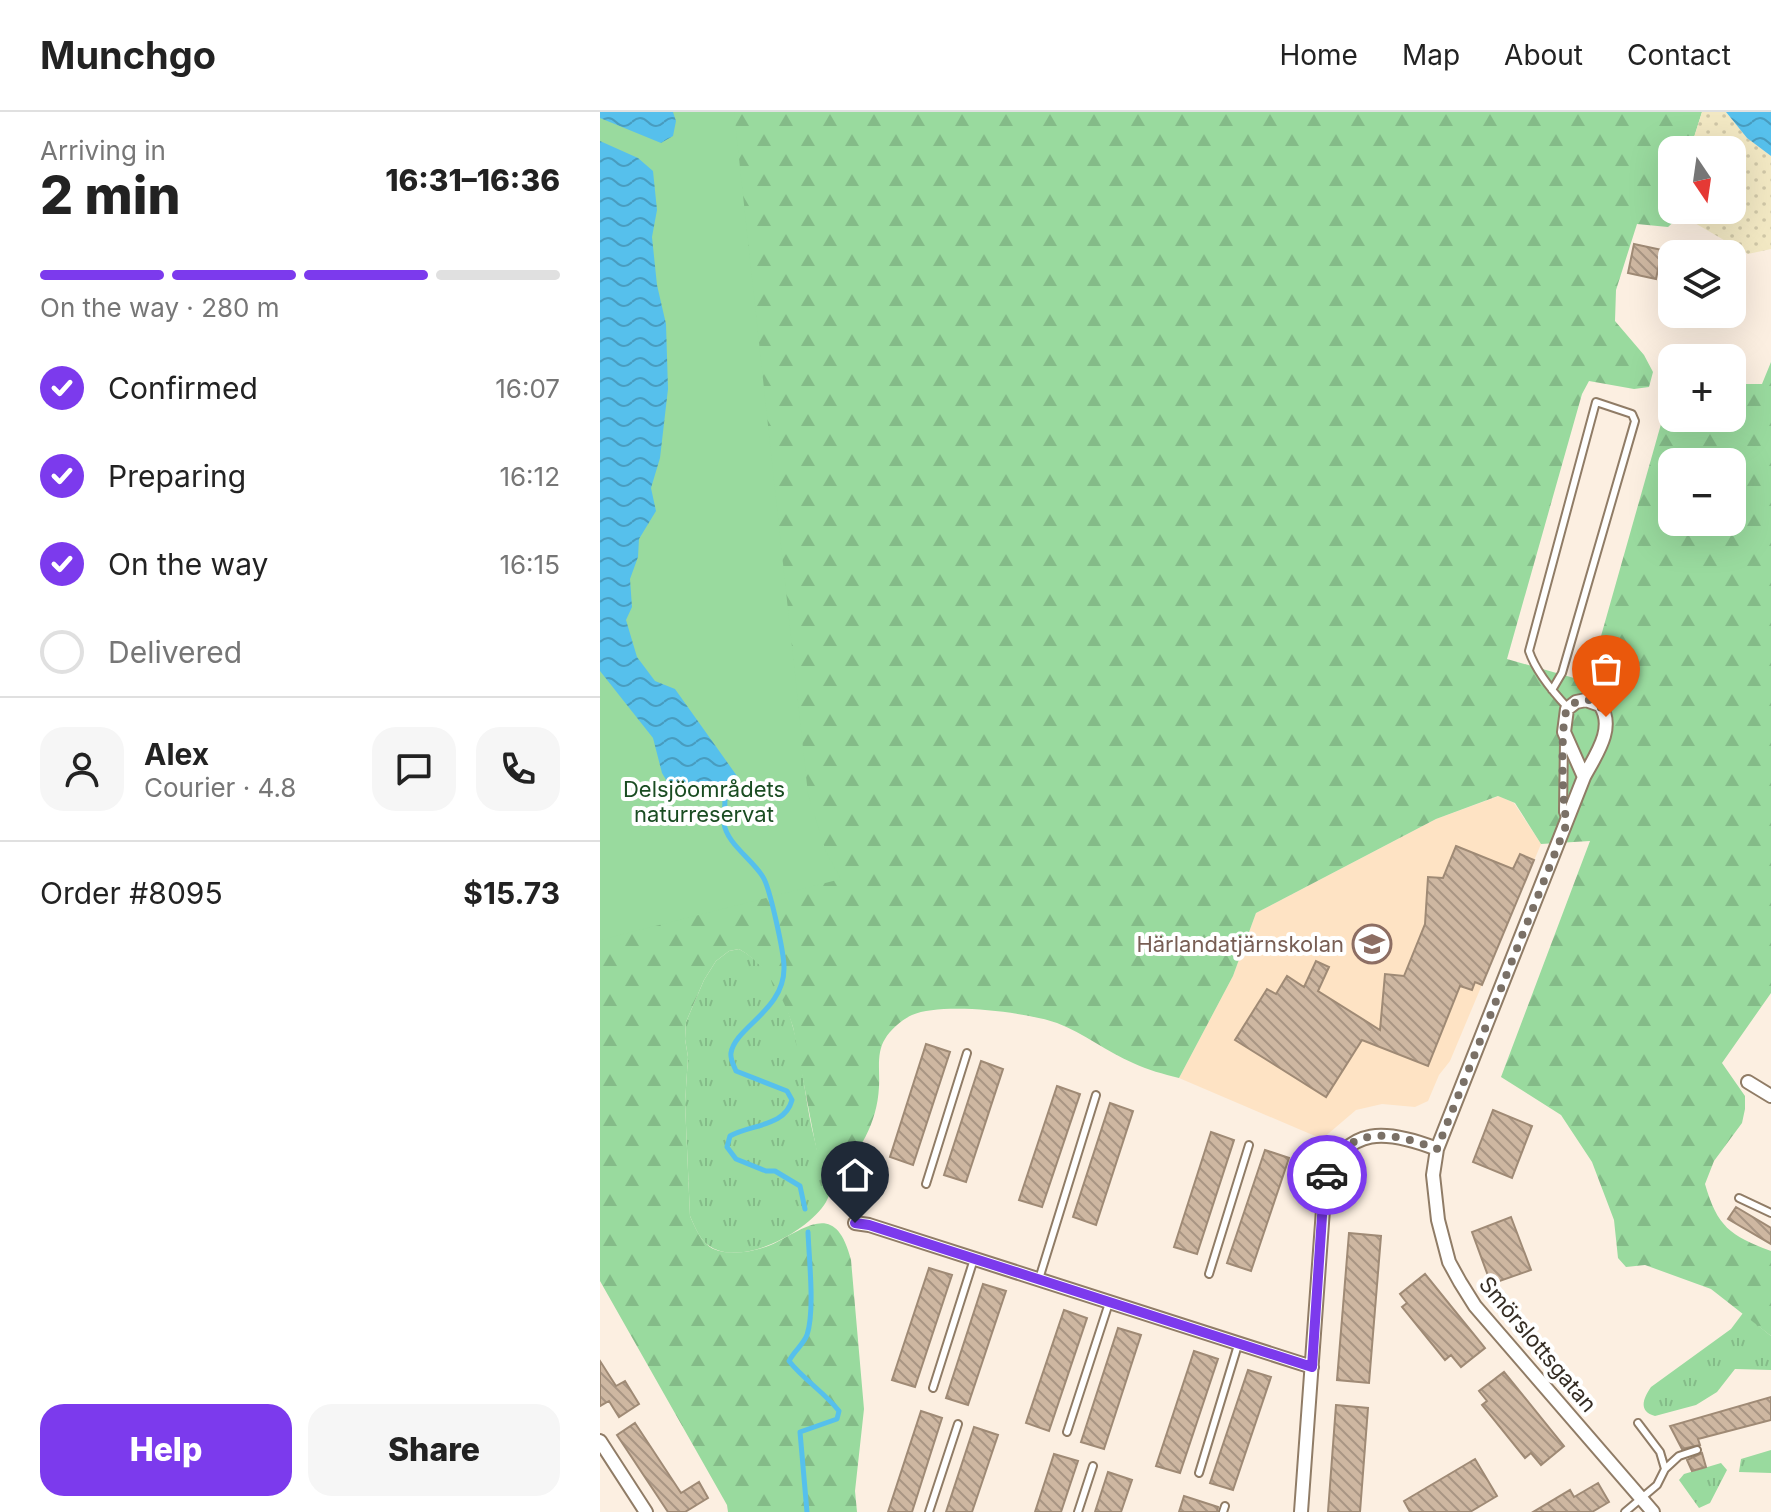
<!DOCTYPE html>
<meta charset="utf-8">
<style>
:root{--surface:#fff;--page:#f6f6f6;--text:#222;--muted:#767676;--line:#e0e0e0;--accent:#7c3aed}
body{margin:0;font-family:Inter,sans-serif;background:var(--page);color:var(--text);height:100vh;display:flex;flex-direction:column;font-size:30px;white-space:nowrap}
*{box-sizing:border-box;margin:0}
p{font-size:26px;color:var(--muted)}
.icon{flex:none;width:44px;height:44px;fill:none;stroke:currentColor;stroke-width:2;stroke-linecap:round;stroke-linejoin:round}
.map{position:relative;flex:1;overflow:hidden}
.drawer{display:flex;flex-direction:column;background:var(--surface);width:600px}
.drawer>*{flex:none}
.needle{width:52px;rotate:167deg}
.buttons{position:absolute;left:1058px;top:24px;display:grid;gap:16px}
.buttons a{display:grid;place-items:center;width:88px;height:88px;border-radius:16px;background:var(--surface);box-shadow:0 8px 32px #0002;font-size:40px}
.pin{position:absolute;display:grid;place-items:center;width:68px;height:68px;color:#fff;margin:-82px -34px;border-radius:50% 50% 50% 0;rotate:-45deg;box-shadow:0 0 8px #0007}
.pin .icon{rotate:45deg}
.courier{position:absolute;display:grid;place-items:center;width:80px;height:80px;margin:-40px;border:6px solid #7c3aed;border-radius:50%;background:#fff;color:#222;box-shadow:0 2px 10px #0007}
.head em{font-style:normal;font-weight:800}
.head div{display:flex;flex-direction:column-reverse}
.head{display:flex;align-items:center;justify-content:space-between;height:136px;padding:0 40px}
h1{font-size:52px;font-weight:800;line-height:60px}
.bar{display:grid;grid-template-columns:repeat(4,1fr);gap:12px 8px;align-content:center;height:96px;padding:0 40px}
.bar i{height:10px;border-radius:6px;background:var(--line)}
.bar .active{background:var(--accent)}
.bar p{grid-column:span 4}
.line{display:flex;align-items:center;gap:20px;padding:0 40px;border-top:2px solid var(--line)}
.line div{flex:1}
.round{display:grid;place-items:center;flex:none;width:84px;height:84px;border-radius:24px;background:var(--page)}
ol{padding:0 40px;list-style:none}
li{display:flex;align-items:center;gap:24px;height:88px}
li p{margin-inline-start:auto}
li .icon{padding:8px;border-radius:50%;background:var(--accent);color:#fff;stroke-width:4}
li:last-child{color:var(--muted)}
li i{width:44px;height:44px;border:4px solid var(--line);border-radius:50%}
.cta{display:flex;gap:16px;margin-top:auto;padding:16px 40px}
.cta a{flex:1;height:92px;border-radius:24px;background:var(--accent);color:#fff;font-size:32px;font-weight:800;line-height:92px;text-align:center}
.cta a+a{background:var(--page);color:var(--text)}
header{display:flex;align-items:center;gap:48px;box-sizing:border-box;height:112px;padding:0 40px;background:var(--surface);border-bottom:2px solid var(--line)}
header strong{font-size:38px}
nav{display:flex;gap:44px;margin-inline-start:auto;font-size:28px}
main{display:flex;flex:1;min-height:0}
.map>svg:first-child{display:block}
.built{fill:#fee3c4}
.grass{fill:url(#grass-tufts)}
.forest{fill:url(#forest-firs);fill-rule:evenodd}
.sand{fill:url(#sand-dots)}
.park{fill:#99da9e}
.water{fill:url(#water-waves)}
.lines{fill:none;stroke-linecap:round;stroke-linejoin:round}
.stream{stroke:#56c0ec;stroke-width:5}
.building{fill:url(#building-back-hatch);stroke:#9f8a75;stroke-width:2}
.lane-casing{stroke:#907c66;stroke-width:10}
.street-casing{stroke:#907c66;stroke-width:16}
.lane{stroke:#fff;stroke-width:6}
.street{stroke:#fff;stroke-width:12}
.done{stroke:#7a7066;stroke-width:8;stroke-dasharray:0 14.4}
.route{stroke:#7c3aed;stroke-width:10}
.labels{text-anchor:middle;stroke-width:8;stroke-linejoin:round;paint-order:stroke}
.park-label{font-size:22px;fill:#1a4c22;stroke:#fff}
.education-label{font-size:22px;fill:#785e54;stroke:#fff;text-anchor:end}
.street-label{font-size:22px;fill:#342c23;stroke:#fff}
</style>
<header>
<strong>Munchgo</strong>
<nav><a>Home</a><a>Map</a><a>About</a><a>Contact</a></nav>
</header>
<main>
<section class="drawer">
<div class="head"><div><h1>2 min</h1><p>Arriving in</p></div><em>16:31–16:36</em></div>
<div class="bar"><i class="active"></i><i class="active"></i><i class="active"></i><i></i><p>On the way · 280 m</p></div>
<ol>
<li><svg class="icon" aria-label="check" viewBox="0 0 24 24"><path d="M5 12l5 5 9-10"/></svg>Confirmed<p>16:07</p></li>
<li><svg class="icon" aria-label="check" viewBox="0 0 24 24"><path d="M5 12l5 5 9-10"/></svg>Preparing<p>16:12</p></li>
<li><svg class="icon" aria-label="check" viewBox="0 0 24 24"><path d="M5 12l5 5 9-10"/></svg>On the way<p>16:15</p></li>
<li><i></i>Delivered</li>
</ol>
<div class="line" style="height:144px"><a class="round"><svg class="icon" aria-label="person" viewBox="0 0 24 24"><circle cx="12" cy="8" r="4"/><path d="M4 21q1-7 8-7t8 7"/></svg></a><div><b>Alex</b><p>Courier · 4.8</p></div><a class="round"><svg class="icon" aria-label="chat" viewBox="0 0 24 24"><path d="M4 5h16v11H9l-5 4z"/></svg></a><a class="round"><svg class="icon" aria-label="phone" viewBox="0 0 24 24"><path d="M5 4h4l2 5-3 2q2 4 5 5l2-3 5 2v4C11 20 4 13 5 4z"/></svg></a></div>
<div class="line" style="height:104px"><div>Order #8095</div><b>$15.73</b></div>
<div class="cta"><a>Help</a><a>Share</a></div>
</section>
<div class="map">
<svg width="1171" height="1400" viewBox="0 0 1171 1400">
<defs>
<pattern id="grass-tufts" width="24" height="20" patternUnits="userSpaceOnUse" patternTransform="scale(2)"><rect width="24" height="20" fill="#99da9e"/><path d="M3 7l-1-3M5 7V3M7 7l1-3M15 17l-1-3M17 17v-4M19 17l1-3" fill="none" stroke="#84bb88"/></pattern>
<pattern id="forest-firs" width="22" height="20" patternUnits="userSpaceOnUse" patternTransform="scale(2)"><rect width="22" height="20" fill="#99da9e"/><path d="M5 1l3.5 6h-7zM16 11l3.5 6h-7z" fill="#84bb88"/></pattern>
<pattern id="sand-dots" width="8" height="8" patternUnits="userSpaceOnUse" patternTransform="scale(2)"><rect width="8" height="8" fill="#f2e8c3"/><path d="M2 2h.1M6 6h.1" fill="none" stroke="#d0c7a7" stroke-width="1.8" stroke-linecap="round"/></pattern>
<pattern id="water-waves" width="16" height="10" patternUnits="userSpaceOnUse" patternTransform="scale(2)"><rect width="16" height="10" fill="#56c0ec"/><path d="M0 5q4-4 8 0t8 0" fill="none" stroke="#489cbf"/></pattern>
<pattern id="building-back-hatch" width="6" height="6" patternUnits="userSpaceOnUse" patternTransform="scale(2)"><rect width="6" height="6" fill="#ceb7a1"/><path d="M-1 5l2 2M0 0l6 6M5-1l2 2" fill="none" stroke="#a89583"/></pattern>
</defs>
<rect width="100%" height="100%" fill="#fcefe1"/>
<path class="built" d="M899,684L914,691L941,732L850,949L839,963L828,989L815,995L782,992L756,998L722,1027L579,966L633,864L656,801L836,707Z"/>
<path class="grass" d="M139,837C203,872 198,963 214,1025C218,1042 220,1056 235,1067C232,1074 230,1083 226,1090C209,1119 143,1155 111,1135C100,1129 95,1115 90,1104L85,991L88,945L85,927L86,910L104,868L116,849L129,839Z
M1143,1201L1171,1224V1258L1135,1257L1117,1280L1096,1293L1055,1304C1038,1299 1043,1287 1051,1275L1131,1217Z
M1171,1338V1361L1139,1360L1141,1347Z
M1121,1351L1127,1358L1110,1391L1099,1396L1079,1368L1084,1362Z"/>
<path class="forest" d="M94,0H1102L1090,38H1072V98H1081V103L1068,115L1037,112L1016,178L1015,209L1044,243L1053,260L1049,275L1034,277L989,269L982,282L907,547L988,570L1063,305L1072,300V306H1132V272H1162L1171,250V881L1122,951L1145,984V997L1142,1011L1114,1049L1105,1072C1117,1114 1130,1124 1171,1139V1224L1111,1177L1045,1153L1026,1155L1018,1146L1014,1108L992,1050L961,1003L901,965L990,729L941,732L915,691L898,684L836,707L656,801L633,864L579,966C563,962 548,958 533,951C507,940 484,921 457,911C426,900 343,890 312,903C303,907 290,918 285,927C276,941 280,960 279,975C277,1012 260,1039 235,1067L228,1062L218,1046L193,915C183,885 168,853 139,837L129,839L116,849L104,868L86,910L85,927L88,945L85,991L90,1104C95,1115 100,1128 110,1135C127,1146 160,1139 177,1130C212,1111 237,1093 251,1148L264,1297L255,1379L257,1400H128L127,1393L0,1169V559ZM1072,350H1132V410H1072Z"/>
<path class="sand" d="M1102,0H1126L1147,26L1171,44V137L1148,142L1081,103V98H1132V38H1090Z"/>
<path class="park" d="M0,0H134L208,682L226,740L241,767L0,828Z"/>
<path class="water" d="M0,0H73L76,9L73,24L61,31L0,6Z
M1126,0H1171V44L1147,26Z
M0,29L38,46L53,59L57,98L52,125L57,173L66,212L68,277L60,346L51,376L56,399L39,427L38,445L30,467L32,495L26,508L37,545L55,569L75,577L137,664L140,670L139,678L130,680L129,686L122,687L121,679L72,678L62,661L53,626L0,559Z"/>
<g class="lines">
<path class="stream" d="M125,686C125,694 124,703 124,711C126,731 153,748 163,765C170,776 184,841 184,855C185,898 135,915 131,941C130,947 134,954 136,959L187,979L192,988C185,1015 151,1012 130,1024L127,1035L136,1047L166,1059H175L200,1074L205,1097
M207,1400L200,1320L237,1307L239,1299C224,1280 204,1268 189,1249C194,1239 203,1233 207,1223C215,1199 209,1147 208,1120"/>
</g>
<path class="building" d="M1034,132L1062,138L1056,167L1028,161Z
M856,734L913,757L920,742L934,748L882,873L875,870L872,878L860,874L828,954L762,928L726,985L635,928L667,877L676,882L687,864L704,875L716,849L729,855L718,879L780,918L785,862L804,864L825,812L828,765L843,766Z
M326,932L350,940L313,1053L290,1045Z
M381,949L403,957L366,1070L344,1063Z
M457,974L480,982L442,1095L419,1088Z
M510,991L533,999L496,1113L473,1105Z
M893,998L932,1014L912,1066L873,1050Z
M611,1020L634,1028L597,1142L574,1135Z
M665,1038L689,1046L651,1159L627,1151Z
M1136,1095L1171,1116V1132L1128,1107Z
M911,1105L931,1158L891,1172L872,1120Z
M749,1121L781,1124L769,1271L737,1268Z
M329,1156L352,1163L315,1275L292,1268Z
M825,1162L885,1236L861,1255L851,1243L845,1248L802,1195L807,1191L800,1182Z
M383,1172L406,1179L368,1293L346,1286Z
M464,1198L487,1206L449,1319L426,1311Z
M518,1216L541,1223L504,1337L481,1330Z
M594,1239L618,1247L580,1361L556,1354Z
M0,1249L16,1274L25,1269L39,1292L19,1305L9,1289L0,1294Z
M648,1258L671,1265L633,1378L610,1371Z
M904,1260L964,1334L941,1353L931,1341L925,1346L882,1293L887,1289L879,1279Z
M1171,1285V1308L1098,1327L1100,1333L1082,1337L1070,1314Z
M736,1293L768,1296L760,1400H728Z
M321,1299L342,1306L312,1400H288Z
M35,1311L81,1381L99,1370L108,1386L85,1400H68L17,1323Z
M374,1315L398,1323L372,1400H346Z
M1102,1341L1106,1355L1092,1359L1087,1348Z
M454,1342L478,1349L461,1400H435Z
M875,1347L897,1384L870,1400H810L804,1389Z
M508,1360L532,1368L521,1400H495Z
M998,1371L1009,1390L992,1400H933L970,1378L974,1385Z
M584,1384L618,1395L617,1400H579Z"/>
<g class="lines">
<defs>
<path id="lane" d="M952,578L962,561L1035,309L1032,302L996,290L929,539C936,560 953,580 968,596
M964,628L963,700L966,708
M326,1072L367,941
M1139,1086L1171,1101
M609,1162L649,1033
M439,1167L496,983
M333,1276L374,1147
M467,1320L509,1191
M1065,1357L1079,1344L1097,1338
M599,1361L638,1233
M329,1400L358,1312
M478,1400L493,1354
M623,1400L625,1394
M1025,1400L1057,1373L1065,1357L1060,1340L1038,1311"/>
<path id="street" d="M986,588L1000,593C1016,616 995,644 984,665L964,620L967,597L976,590Z
M984,665L837,1037L833,1063L838,1108L849,1150L860,1170L875,1194L1053,1400
M1148,970L1171,984
M255,1111L269,1113L712,1255
M0,1329L46,1400
M701,1400L725,1070C747,1012 788,1018 837,1037"/>
</defs>
<use href="#lane" class="lane-casing"/>
<use href="#street" class="street-casing"/>
<use href="#lane" class="lane"/>
<use href="#street" class="street"/>
</g>
<g class="lines">
<path class="done" d="M727,1063C748,1010 795,1021 837,1037L967,711C962,697 960,609 967,598C972,591 980,587 989,588C998,590 1003,597 1006,605"/>
<path class="route" d="M255,1111L269,1113L712,1255L723,1089L727,1063"/>
</g>
<defs>
<symbol id="school-ring" viewBox="-11 -11 22 22"><circle r="9.5" fill="#fff" stroke="#8d6e63" stroke-width="1.5"/><path d="M0-5L7-2L0 1L-7-2ZM-4 1L0 2.5L4 1V4Q0 6-4 4Z" fill="#8d6e63"/></symbol>
</defs>
<g fill-rule="evenodd">
<use href="#school-ring" x="750" y="810" width="44" height="44"/>
</g>
<g class="labels">
<g class="park-label">
<text x="104" y="685">Delsjöområdets<tspan x="104" dy="25">naturreservat</tspan></text>
</g>
<g class="education-label">
<text x="744" y="840">Härlandatjärnskolan</text>
</g>
<g class="street-label">
<text transform="translate(938 1232) rotate(50)" y="8">Smörslottsgatan</text>
</g>
</g>
</svg>
<div class="buttons">
<a><svg class="needle" viewBox="-14 -14 28 28"><path d="M0-13l5 13h-10z" fill="#e53935"/><path d="M0 13l5-13h-10z" fill="#767676"/></svg></a>
<a><svg class="icon" aria-label="layers" viewBox="0 0 24 24"><path d="M12 4l9 5-9 5-9-5zM3 14l9 5 9-5"/></svg></a>
<a>+</a>
<a>−</a>
</div>
<div class="pin" style="left:1006px;top:605px;background:#ea580c"><svg class="icon" aria-label="bag" viewBox="0 0 24 24"><path d="M5 8h14l-1 12H6zM9 8a3 3 0 0 1 6 0"/></svg></div>
<div class="pin" style="left:255px;top:1111px;background:#1f2937"><svg class="icon" aria-label="home" viewBox="0 0 24 24"><path d="M3 11l9-7 9 7M6 9v11h12V9"/></svg></div>
<div class="courier" style="left:727px;top:1063px"><svg class="icon" aria-label="car" viewBox="0 0 24 24"><path d="M5 17H2v-5l4-1 3-4h7l3 4 3 1v5h-3M9 17h6M6 11h13"/><circle cx="7" cy="17" r="2"/><circle cx="17" cy="17" r="2"/></svg></div>
</div>
</main>
